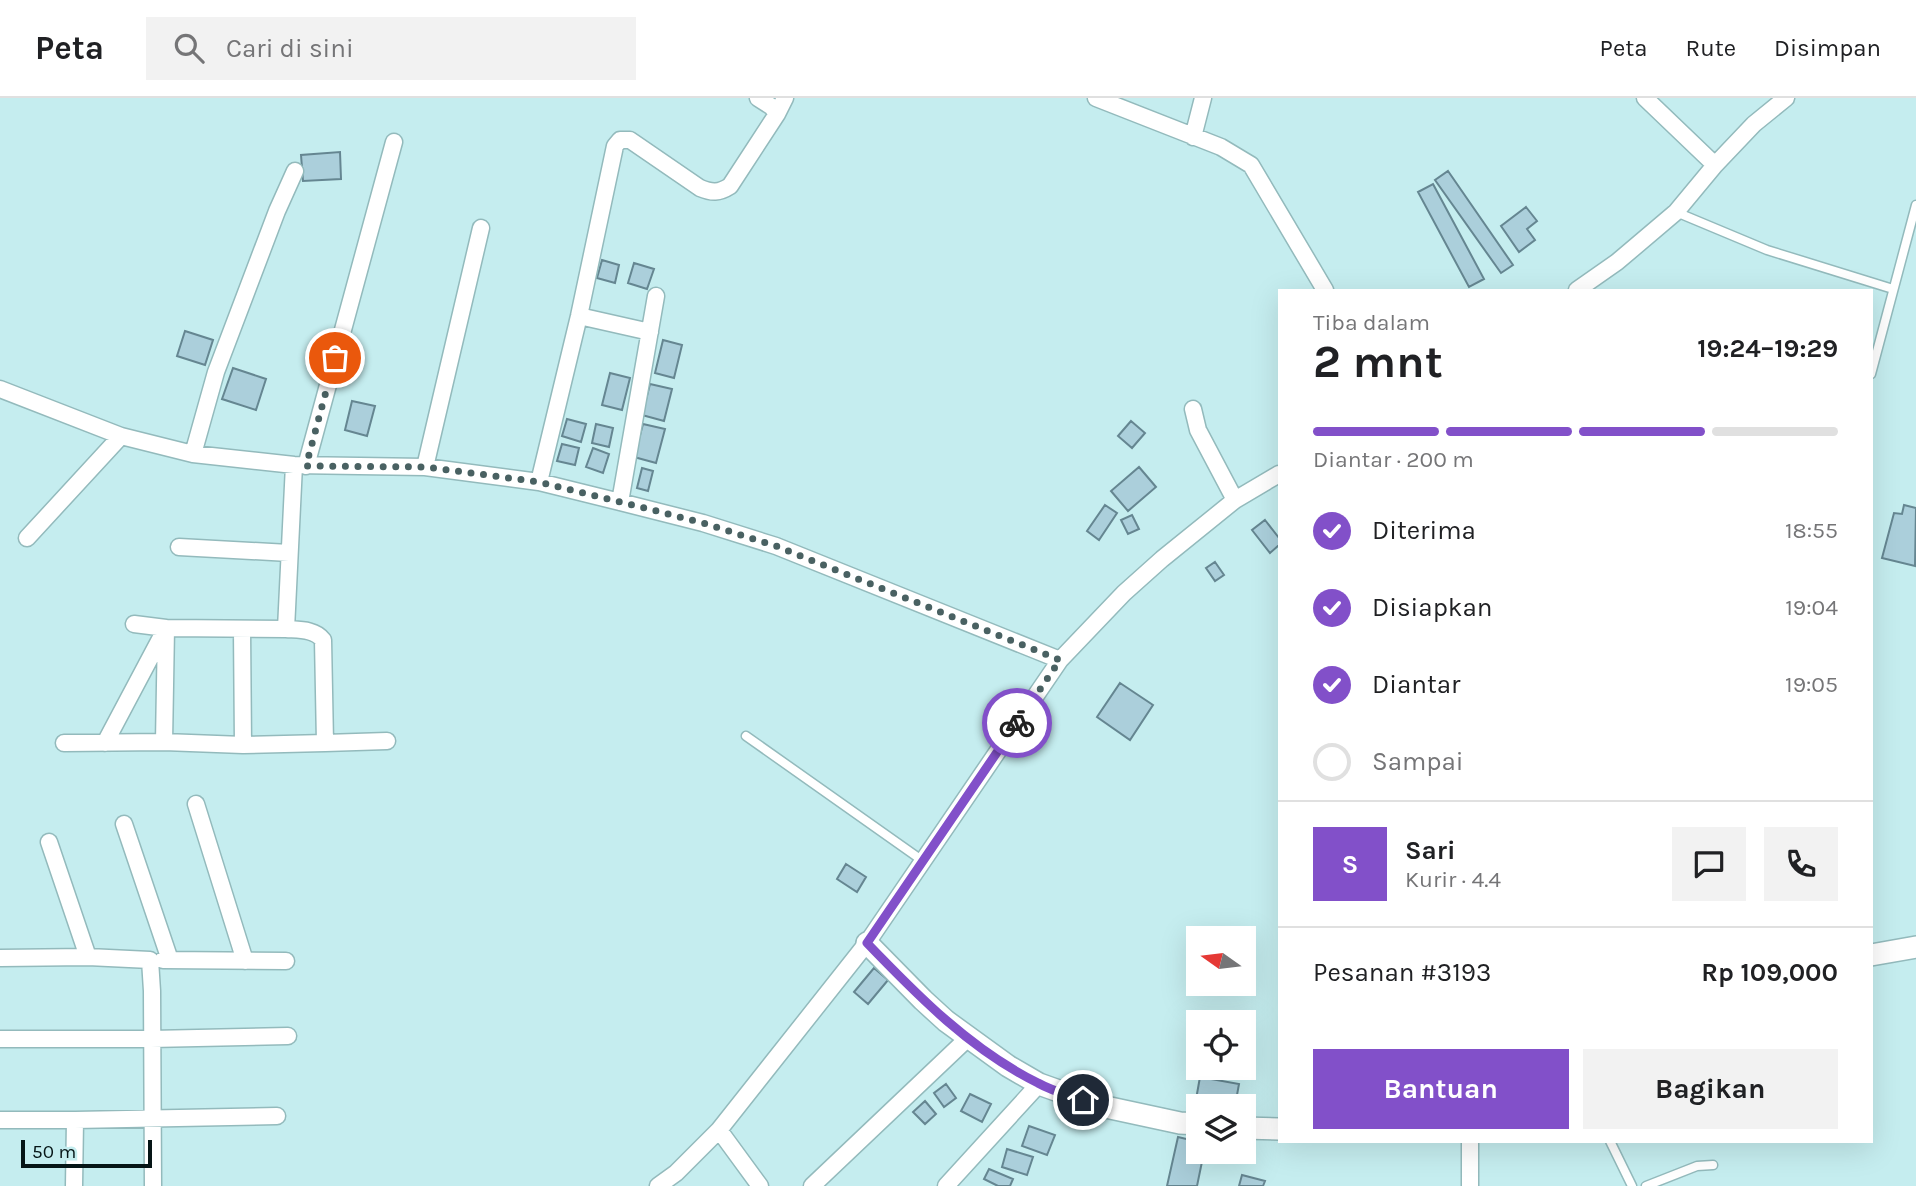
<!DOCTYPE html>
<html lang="id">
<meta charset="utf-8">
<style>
:root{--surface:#fff;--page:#f2f2f2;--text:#202124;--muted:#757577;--line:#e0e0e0;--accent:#8250c9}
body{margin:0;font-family:Karla,sans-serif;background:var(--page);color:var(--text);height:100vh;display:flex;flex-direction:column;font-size:26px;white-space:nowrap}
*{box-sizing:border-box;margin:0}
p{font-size:23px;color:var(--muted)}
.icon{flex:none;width:38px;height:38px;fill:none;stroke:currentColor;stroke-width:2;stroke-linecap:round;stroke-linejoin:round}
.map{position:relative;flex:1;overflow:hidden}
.side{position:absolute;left:1278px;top:191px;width:595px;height:854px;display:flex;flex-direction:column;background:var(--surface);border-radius:0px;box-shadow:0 7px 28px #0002}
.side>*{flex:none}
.needle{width:46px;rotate:284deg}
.buttons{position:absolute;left:1186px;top:828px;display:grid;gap:14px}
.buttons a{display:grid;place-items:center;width:70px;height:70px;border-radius:0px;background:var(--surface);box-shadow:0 7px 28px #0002;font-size:35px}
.scale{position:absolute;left:21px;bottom:18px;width:131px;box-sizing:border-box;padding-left:7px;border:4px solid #061516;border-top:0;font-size:19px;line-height:24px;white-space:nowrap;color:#061516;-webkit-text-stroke:5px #c5edef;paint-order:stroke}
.pin{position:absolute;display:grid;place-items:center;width:60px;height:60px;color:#fff;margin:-30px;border:4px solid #fff;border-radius:50%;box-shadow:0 2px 7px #0007}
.courier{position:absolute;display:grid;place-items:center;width:70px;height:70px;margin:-35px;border:5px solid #8250c9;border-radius:50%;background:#fff;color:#222;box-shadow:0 2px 9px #0007}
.overview em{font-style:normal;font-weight:700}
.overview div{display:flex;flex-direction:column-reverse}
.overview{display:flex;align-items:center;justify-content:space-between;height:119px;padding:0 35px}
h1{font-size:46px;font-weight:700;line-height:52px}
.bar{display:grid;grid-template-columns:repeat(4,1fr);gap:10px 7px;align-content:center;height:84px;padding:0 35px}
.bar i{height:9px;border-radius:5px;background:var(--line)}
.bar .current{background:var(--accent)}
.bar p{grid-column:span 4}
.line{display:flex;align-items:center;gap:18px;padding:0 35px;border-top:2px solid var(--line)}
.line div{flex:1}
.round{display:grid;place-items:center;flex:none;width:74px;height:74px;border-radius:0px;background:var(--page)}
ol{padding:0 35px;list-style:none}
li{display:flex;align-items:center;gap:21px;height:77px}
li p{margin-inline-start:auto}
li .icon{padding:7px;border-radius:50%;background:var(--accent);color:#fff;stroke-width:4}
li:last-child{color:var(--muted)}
li i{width:38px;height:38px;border:4px solid var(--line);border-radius:50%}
.cta{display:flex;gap:14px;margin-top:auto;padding:14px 35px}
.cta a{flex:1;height:80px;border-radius:0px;background:var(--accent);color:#fff;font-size:28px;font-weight:700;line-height:80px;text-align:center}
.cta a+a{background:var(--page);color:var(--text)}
header{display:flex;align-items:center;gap:42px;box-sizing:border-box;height:98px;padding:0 35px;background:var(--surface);border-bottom:2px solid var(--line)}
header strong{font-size:33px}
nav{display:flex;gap:38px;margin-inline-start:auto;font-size:24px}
.search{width:490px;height:63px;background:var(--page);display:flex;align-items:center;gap:18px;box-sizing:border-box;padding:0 24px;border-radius:0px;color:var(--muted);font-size:26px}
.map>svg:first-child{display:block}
.building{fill:#abcfdb;stroke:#658691;stroke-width:2}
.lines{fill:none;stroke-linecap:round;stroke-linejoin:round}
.service-casing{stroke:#93babc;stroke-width:11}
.minor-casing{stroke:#93babc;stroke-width:19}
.tertiary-casing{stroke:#93babc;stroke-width:24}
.service{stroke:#fff;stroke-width:8}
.minor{stroke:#fff;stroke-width:16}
.tertiary{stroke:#fff;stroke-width:21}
.done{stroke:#496162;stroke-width:7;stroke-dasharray:0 12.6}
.route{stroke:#8250c9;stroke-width:9}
</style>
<header>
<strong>Peta</strong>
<div class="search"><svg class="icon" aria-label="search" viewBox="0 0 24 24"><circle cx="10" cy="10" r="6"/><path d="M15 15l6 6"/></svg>Cari di sini</div>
<nav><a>Peta</a><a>Rute</a><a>Disimpan</a></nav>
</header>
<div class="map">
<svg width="1916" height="1088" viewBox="0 0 1916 1088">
<rect width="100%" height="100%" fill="#c5edef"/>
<path class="building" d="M340,54L341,81L303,83L301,57Z
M1448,73L1513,167L1501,175L1435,82Z
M1433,86L1484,181L1469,189L1418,94Z
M1526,109L1537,123L1527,131L1535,142L1519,154L1501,128Z
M602,162L619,167L615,185L597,180Z
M634,165L654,171L647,191L628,185Z
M185,233L213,242L205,267L177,258Z
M663,242L682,247L674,280L655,275Z
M233,270L266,281L256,312L222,301Z
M610,275L630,280L622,312L602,307Z
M650,286L672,291L664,323L642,317Z
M352,303L375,308L367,338L345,332Z
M567,321L586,326L581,344L562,338Z
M1131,323L1145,335L1132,350L1118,338Z
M596,326L613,330L609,349L592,345Z
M643,326L665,331L656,365L634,359Z
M562,346L579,350L575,367L557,363Z
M593,350L609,356L603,375L586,369Z
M1139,369L1156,389L1128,413L1111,393Z
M642,370L653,373L648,393L637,390Z
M1105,407L1117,415L1099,442L1087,433Z
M1904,407L1916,410L1915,468L1882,460L1894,415L1902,416Z
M1132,417L1139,431L1128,436L1121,422Z
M1265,422L1279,440V447L1270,455L1252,432Z
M1215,464L1224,477L1215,483L1206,470Z
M1120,585L1153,607L1130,642L1097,619Z
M846,766L866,779L857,794L837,781Z
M874,870L888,882L868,906L854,894Z
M1200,979L1239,986L1235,1008L1195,1007Z
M946,986L956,1000L944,1009L934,995Z
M970,996L991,1006L982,1024L961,1013Z
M925,1003L936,1016L925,1026L913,1014Z
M1029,1028L1055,1037L1047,1057L1022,1048Z
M1178,1039L1199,1044V1054H1204L1197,1088H1167Z
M1007,1051L1033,1059L1027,1077L1002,1069Z
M989,1071L1013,1081L1010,1088H998L984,1081Z
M1242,1077L1265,1083L1263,1088H1239Z"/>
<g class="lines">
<defs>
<path id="service" d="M1676,114L1767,152L1893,191
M1871,276L1916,107
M746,638L923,763
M1610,1043L1632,1088
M1646,1088L1697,1068L1713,1067"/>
<path id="minor" d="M758,0L772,9L777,16
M1096,0L1221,49L1251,67L1325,192
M1645,0L1715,67
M1193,39L1203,0
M1577,192L1617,164L1676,114L1715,67L1754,26L1786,0
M579,218L650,234
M0,291L121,338L193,356L294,367L425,369L539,384L620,404L703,425L776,448L1060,562
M1193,311L1198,332L1235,402
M193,356L216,274L277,113L295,73
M306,368L394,44
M425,369L481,130
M539,384L579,218L615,48L620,42H630L700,90C712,95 719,95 730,88L777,16L785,0
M620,404L656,198
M27,440L121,338
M179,449L289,455
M134,526L166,530L164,644
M242,532L243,647L325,645L323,542C315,531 299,532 286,531
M64,645L164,644L243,647
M105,645L166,530L286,531L294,367
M325,645L387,643
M196,706L245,863
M124,726L170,862
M49,744L88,859
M0,860L88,859L150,862L152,893L153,1088
M163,862L286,863
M0,941H151L288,938
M0,1022H75L277,1018
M719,1032L760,1088
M1470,1043V1088
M74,1088L75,1022
M658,1088L676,1075L719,1032L867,845L1060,562L1124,495L1162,461L1235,402L1279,376
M812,1088L968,940
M946,1088L1039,986"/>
<path id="tertiary" d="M867,845L923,902L946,923L1008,968L1039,986L1101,1008L1180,1025L1199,1026
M1871,857L1916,849
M1244,1030L1279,1031"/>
</defs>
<use href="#service" class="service-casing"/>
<use href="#minor" class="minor-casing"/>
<use href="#tertiary" class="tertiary-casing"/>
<use href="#service" class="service"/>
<use href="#minor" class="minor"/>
<use href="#tertiary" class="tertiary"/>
</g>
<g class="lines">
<path class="done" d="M335,260L306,368L425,369L449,372L539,384L641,409L703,425L776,448L1060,562L1017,625"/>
<path class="route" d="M1017,625L867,845C918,898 971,952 1038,985C1052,993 1068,997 1083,1002"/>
</g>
</svg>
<div class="buttons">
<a><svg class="needle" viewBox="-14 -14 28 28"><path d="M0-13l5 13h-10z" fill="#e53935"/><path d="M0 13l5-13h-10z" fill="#757577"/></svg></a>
<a><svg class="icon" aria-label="locate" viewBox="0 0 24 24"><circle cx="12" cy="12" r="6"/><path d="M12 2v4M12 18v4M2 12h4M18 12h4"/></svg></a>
<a><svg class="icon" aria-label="layers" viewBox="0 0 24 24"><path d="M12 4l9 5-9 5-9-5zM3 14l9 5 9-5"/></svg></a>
</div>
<div class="scale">50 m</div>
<div class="pin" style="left:335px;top:260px;background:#ea580c"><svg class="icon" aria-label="bag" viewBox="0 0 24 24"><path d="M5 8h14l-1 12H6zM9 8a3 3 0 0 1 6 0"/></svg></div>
<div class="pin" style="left:1083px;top:1002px;background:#1f2937"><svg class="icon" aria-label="home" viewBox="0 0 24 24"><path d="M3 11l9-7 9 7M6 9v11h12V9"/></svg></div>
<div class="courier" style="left:1017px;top:625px"><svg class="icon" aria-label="bike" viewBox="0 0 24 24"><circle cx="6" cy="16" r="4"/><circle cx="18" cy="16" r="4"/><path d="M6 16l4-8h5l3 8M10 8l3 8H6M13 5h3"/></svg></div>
<section class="side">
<div class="overview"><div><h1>2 mnt</h1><p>Tiba dalam</p></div><em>19:24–19:29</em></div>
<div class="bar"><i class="current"></i><i class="current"></i><i class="current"></i><i></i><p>Diantar · 200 m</p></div>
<ol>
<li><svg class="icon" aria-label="check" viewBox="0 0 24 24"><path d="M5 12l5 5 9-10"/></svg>Diterima<p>18:55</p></li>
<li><svg class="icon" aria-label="check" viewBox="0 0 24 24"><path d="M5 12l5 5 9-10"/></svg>Disiapkan<p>19:04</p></li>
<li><svg class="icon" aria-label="check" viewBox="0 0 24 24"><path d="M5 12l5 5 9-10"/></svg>Diantar<p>19:05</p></li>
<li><i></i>Sampai</li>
</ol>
<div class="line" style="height:126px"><b class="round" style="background:var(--accent);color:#fff">S</b><div><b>Sari</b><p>Kurir · 4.4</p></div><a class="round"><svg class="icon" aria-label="chat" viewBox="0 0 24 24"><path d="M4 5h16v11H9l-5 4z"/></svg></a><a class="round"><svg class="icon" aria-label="phone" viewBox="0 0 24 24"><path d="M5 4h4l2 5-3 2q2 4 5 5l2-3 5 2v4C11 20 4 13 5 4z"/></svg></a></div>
<div class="line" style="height:91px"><div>Pesanan #3193</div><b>Rp 109,000</b></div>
<div class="cta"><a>Bantuan</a><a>Bagikan</a></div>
</section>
</div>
